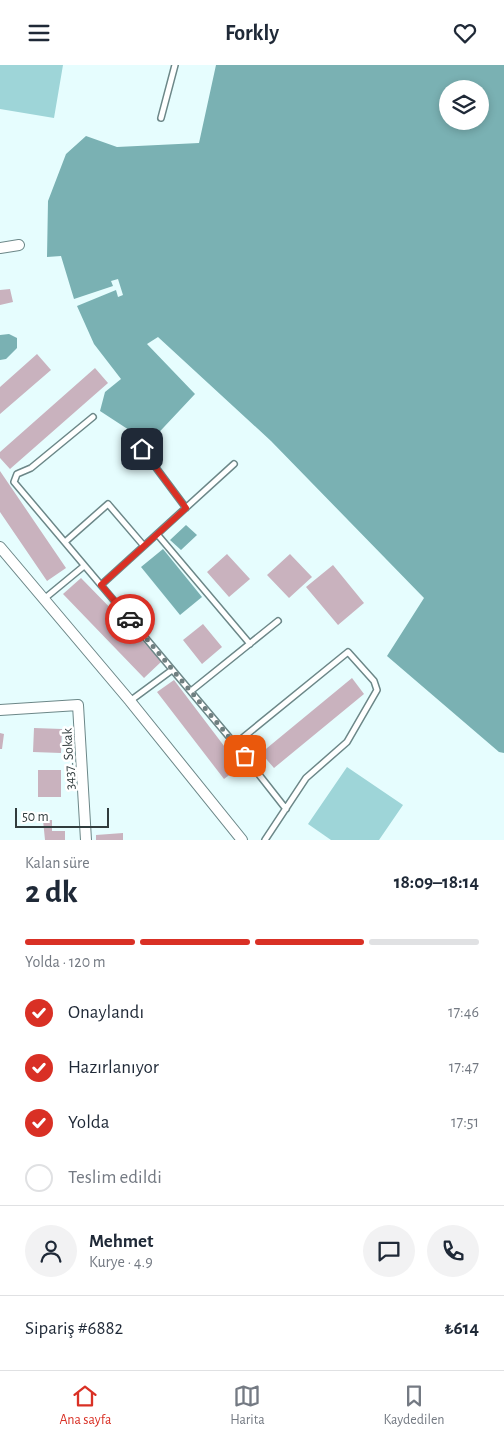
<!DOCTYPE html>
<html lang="tr">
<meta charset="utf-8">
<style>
:root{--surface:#fff;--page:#f2f2f3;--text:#1f2937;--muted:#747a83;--line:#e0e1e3;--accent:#d93025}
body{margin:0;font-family:"Alegreya Sans",sans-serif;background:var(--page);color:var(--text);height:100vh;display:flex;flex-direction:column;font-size:19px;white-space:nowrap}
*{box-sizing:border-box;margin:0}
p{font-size:16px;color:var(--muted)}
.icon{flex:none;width:28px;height:28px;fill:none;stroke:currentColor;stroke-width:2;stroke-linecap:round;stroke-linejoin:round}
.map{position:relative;height:775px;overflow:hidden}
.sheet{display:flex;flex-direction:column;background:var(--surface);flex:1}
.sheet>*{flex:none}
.buttons{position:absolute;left:439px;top:15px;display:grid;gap:10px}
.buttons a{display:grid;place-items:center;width:50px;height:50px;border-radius:50%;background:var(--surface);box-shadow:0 2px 8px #0003;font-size:25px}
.scale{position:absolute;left:15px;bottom:12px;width:94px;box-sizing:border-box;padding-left:5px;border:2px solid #313c3d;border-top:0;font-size:14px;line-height:18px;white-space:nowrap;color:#313c3d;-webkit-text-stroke:4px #fff;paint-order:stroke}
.pin{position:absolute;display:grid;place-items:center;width:42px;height:42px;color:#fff;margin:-21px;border-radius:10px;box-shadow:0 2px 8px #0006}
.courier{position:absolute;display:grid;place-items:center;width:50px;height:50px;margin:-25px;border:4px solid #d93025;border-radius:50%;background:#fff;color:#222;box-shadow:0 1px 6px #0007}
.head em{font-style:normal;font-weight:700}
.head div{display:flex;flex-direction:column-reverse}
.head{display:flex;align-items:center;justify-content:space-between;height:85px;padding:0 25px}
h1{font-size:32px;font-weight:700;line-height:38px}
.bar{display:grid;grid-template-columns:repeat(4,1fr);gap:8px 5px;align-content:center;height:60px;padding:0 25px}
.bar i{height:6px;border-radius:4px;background:var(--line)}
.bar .on{background:var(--accent)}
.bar p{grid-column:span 4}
.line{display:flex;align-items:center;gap:12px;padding:0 25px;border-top:1px solid var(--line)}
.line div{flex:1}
.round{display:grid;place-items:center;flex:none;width:52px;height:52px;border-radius:26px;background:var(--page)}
ol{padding:0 25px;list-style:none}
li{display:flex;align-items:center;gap:15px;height:55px}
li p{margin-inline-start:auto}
li .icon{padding:5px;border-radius:50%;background:var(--accent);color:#fff;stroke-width:4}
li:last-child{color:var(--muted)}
li i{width:28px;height:28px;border:2px solid var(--line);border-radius:50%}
header{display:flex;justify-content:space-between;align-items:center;height:65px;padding:0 25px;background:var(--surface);font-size:22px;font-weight:700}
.tabs{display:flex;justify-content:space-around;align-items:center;height:70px;border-top:1px solid var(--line);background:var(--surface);font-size:14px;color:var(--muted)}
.tabs a{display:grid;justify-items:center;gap:2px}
.tabs .on{color:var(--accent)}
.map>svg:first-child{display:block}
.green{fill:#9ed5d8}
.water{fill:#7ab1b3;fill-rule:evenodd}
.building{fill:#c9b2be}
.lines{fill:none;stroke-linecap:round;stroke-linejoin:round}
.service-casing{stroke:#6c8788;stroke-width:8}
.minor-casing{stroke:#6c8788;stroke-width:12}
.service{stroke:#fff;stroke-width:5}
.minor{stroke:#fff;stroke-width:10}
.done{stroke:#708081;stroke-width:5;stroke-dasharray:0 9}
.route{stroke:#d93025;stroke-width:6}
.labels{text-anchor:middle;stroke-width:5;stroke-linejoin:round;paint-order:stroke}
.street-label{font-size:14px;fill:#313c3d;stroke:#fff}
</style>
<header><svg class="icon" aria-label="menu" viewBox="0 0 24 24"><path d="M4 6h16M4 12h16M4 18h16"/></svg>Forkly<svg class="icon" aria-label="heart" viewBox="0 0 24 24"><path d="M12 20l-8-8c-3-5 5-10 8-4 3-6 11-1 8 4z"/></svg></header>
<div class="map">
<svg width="504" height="775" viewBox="0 0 504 775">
<rect width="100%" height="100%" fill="#e6fdfe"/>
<path class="green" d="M0,0H63L54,53L0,44Z
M347,702L403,740L379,775H331L308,759Z"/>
<path class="water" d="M216,0H504V688L499,687L387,591L424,533L271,376L158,272L147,279L195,329L149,378L100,346L105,327L121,314L94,279L77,241L116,225L118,232L123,230L118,214L111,216L113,221L74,234L61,191L47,192L48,136L66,89L86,71L117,82L199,78ZM448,24H480V56H448Z
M9,269L17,273V283L6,294L0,295V270Z
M186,460L197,470L181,485L170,475Z
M163,484L202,532L180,550L141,502Z"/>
<path class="building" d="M10,224L13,237L0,240V225Z
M37,289L51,305L0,349V322Z
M95,303L108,318L10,404L0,393V387Z
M0,406L66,503L47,516L0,447Z
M227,489L250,514L229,532L207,507Z
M290,489L312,512L289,533L267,510Z
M333,500L364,538L338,560L306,522Z
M81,513L162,596L144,613L63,529Z
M203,559L222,582L202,599L183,575Z
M352,613L364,629L274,703L261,688Z
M174,615L240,702L224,714L157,627Z
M34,663L62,664L61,688L33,687Z
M0,668L4,669L2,684H0Z
M38,705H61V732H38Z
M43,755H52V766H65V775H45Z
M123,768V775H96V770Z"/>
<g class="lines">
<defs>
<path id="service" d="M161,53L175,0
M93,352L31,403L17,409L14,417L235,679L286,744
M142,384L186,443
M157,469L250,579
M65,477L108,439L144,481
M101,520L234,399
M44,534L84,501
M191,626L278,556
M130,636L172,605
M235,679L348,587L374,616L377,625L347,677L306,713L265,775"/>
<path id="minor" d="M0,183L19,180
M0,482L130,636L242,775
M0,645L78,640L86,775"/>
</defs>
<use href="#service" class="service-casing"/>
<use href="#minor" class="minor-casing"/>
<use href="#service" class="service"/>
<use href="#minor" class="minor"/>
</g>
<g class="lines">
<path class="done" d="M130,554L245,691"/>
<path class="route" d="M130,554L101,520L186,443L142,384"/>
</g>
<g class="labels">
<g class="street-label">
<text transform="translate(68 694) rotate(-93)" y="5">3437. Sokak</text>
</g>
</g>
</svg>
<div class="buttons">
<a><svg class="icon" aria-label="layers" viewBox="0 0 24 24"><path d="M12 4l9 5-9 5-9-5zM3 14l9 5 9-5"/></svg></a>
</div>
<div class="scale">50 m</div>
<div class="pin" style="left:245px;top:691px;background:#ea580c"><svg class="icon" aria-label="bag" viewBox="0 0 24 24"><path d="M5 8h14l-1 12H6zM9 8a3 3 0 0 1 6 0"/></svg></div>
<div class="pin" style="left:142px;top:384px;background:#1f2937"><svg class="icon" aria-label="home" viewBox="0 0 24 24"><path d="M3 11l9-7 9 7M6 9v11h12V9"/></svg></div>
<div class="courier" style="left:130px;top:554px"><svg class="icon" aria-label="car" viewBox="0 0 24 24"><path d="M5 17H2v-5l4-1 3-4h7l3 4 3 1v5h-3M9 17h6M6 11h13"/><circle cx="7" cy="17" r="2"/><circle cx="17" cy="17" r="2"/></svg></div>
</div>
<section class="sheet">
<div class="head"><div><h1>2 dk</h1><p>Kalan süre</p></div><em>18:09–18:14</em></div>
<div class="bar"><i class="on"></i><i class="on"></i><i class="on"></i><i></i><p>Yolda · 120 m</p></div>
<ol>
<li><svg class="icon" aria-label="check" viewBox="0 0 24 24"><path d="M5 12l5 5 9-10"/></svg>Onaylandı<p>17:46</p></li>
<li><svg class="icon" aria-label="check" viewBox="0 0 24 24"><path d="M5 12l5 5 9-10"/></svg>Hazırlanıyor<p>17:47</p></li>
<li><svg class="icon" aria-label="check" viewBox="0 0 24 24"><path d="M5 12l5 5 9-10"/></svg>Yolda<p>17:51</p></li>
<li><i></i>Teslim edildi</li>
</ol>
<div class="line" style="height:90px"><a class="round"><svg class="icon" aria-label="person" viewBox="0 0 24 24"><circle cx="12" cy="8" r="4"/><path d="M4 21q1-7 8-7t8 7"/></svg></a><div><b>Mehmet</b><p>Kurye · 4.9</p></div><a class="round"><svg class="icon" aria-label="chat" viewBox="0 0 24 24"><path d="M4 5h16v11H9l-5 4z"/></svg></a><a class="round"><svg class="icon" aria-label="phone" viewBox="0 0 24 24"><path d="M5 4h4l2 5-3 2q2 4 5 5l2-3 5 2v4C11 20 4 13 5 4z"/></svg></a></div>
<div class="line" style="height:65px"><div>Sipariş #6882</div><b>₺614</b></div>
</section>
<nav class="tabs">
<a class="on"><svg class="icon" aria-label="home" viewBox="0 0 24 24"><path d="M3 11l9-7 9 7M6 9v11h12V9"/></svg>Ana sayfa</a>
<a><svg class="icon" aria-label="map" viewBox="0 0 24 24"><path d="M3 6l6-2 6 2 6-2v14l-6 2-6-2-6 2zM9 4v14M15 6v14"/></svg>Harita</a>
<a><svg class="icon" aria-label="saved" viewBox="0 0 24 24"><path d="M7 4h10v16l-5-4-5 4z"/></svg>Kaydedilen</a>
</nav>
